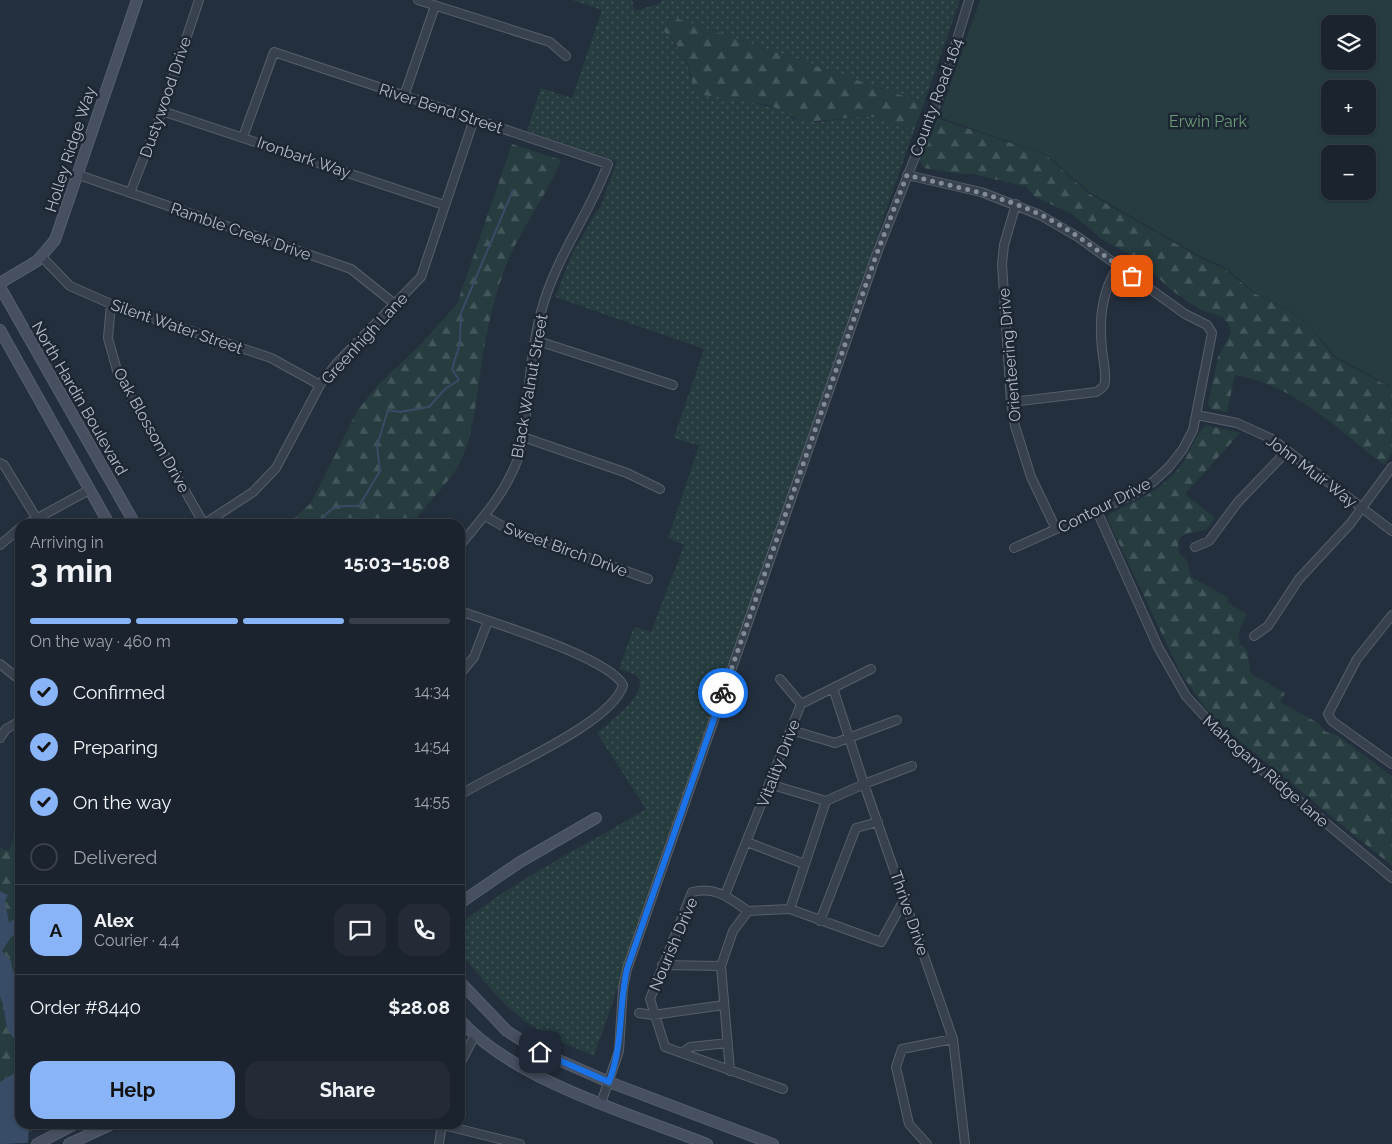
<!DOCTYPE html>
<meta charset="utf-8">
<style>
:root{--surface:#1b232e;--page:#242b36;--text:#f1f3f6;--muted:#a0a4aa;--line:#39404a;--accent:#8ab4f8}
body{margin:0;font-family:Raleway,sans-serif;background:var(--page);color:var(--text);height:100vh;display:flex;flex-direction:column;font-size:19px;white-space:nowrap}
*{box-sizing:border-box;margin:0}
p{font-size:16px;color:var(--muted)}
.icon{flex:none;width:28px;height:28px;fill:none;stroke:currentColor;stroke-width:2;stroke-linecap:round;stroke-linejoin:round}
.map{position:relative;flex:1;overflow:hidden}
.sheet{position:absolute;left:15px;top:519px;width:450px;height:610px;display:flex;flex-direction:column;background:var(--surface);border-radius:15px;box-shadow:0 1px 4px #0004,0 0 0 1px var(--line)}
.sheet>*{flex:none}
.tools{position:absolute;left:1321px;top:15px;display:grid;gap:10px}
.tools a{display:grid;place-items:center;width:55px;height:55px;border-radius:10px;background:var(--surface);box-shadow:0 1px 4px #0004,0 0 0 1px var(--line);font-size:25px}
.pin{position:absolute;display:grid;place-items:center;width:42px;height:42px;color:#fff;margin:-21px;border-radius:10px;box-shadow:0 2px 8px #0006}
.courier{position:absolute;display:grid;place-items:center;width:50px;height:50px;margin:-25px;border:4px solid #1a73e8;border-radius:50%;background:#fff;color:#222;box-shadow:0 1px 6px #0007}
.headline em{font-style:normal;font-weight:700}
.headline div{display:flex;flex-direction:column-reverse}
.headline{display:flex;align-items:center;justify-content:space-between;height:85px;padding:0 15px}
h1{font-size:32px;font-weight:700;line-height:38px}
.bar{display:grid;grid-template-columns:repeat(4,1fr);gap:8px 5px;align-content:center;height:60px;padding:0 15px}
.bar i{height:6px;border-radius:4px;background:var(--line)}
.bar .on{background:var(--accent)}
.bar p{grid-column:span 4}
.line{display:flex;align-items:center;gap:12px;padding:0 15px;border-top:1px solid var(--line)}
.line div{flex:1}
.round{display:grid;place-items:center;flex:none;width:52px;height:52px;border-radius:15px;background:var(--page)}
ol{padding:0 15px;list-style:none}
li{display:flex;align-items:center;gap:15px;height:55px}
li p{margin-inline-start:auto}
li .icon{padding:5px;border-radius:50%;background:var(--accent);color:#111;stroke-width:4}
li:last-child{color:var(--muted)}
li i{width:28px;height:28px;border:2px solid var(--line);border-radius:50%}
.primary-button{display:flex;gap:10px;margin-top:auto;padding:10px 15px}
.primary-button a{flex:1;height:58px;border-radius:15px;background:var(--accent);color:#111;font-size:20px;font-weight:700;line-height:58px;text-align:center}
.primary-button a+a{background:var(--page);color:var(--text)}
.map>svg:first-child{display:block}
.grass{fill:url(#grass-dots)}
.forest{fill:url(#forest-firs)}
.park{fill:#263c3f;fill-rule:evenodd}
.water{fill:#394c67}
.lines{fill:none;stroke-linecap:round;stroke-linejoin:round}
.stream{stroke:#394c67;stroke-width:2}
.street-casing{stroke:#565f6c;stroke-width:10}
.secondary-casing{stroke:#565f6c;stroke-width:12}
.street{stroke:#38414e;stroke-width:8}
.secondary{stroke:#465061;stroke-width:10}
.done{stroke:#828b98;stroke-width:5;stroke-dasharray:0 9}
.route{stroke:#1a73e8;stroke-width:6}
.labels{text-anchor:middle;stroke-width:5;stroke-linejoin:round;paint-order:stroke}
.street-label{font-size:16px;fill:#b4bcc9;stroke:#1d2633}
.park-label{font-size:16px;fill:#6b9a76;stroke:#1d2633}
</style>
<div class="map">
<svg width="1392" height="1144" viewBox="0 0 1392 1144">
<defs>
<pattern id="grass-dots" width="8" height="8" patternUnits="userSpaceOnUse" patternTransform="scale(1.25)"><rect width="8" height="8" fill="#263c3f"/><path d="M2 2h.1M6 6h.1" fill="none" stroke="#435659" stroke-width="1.8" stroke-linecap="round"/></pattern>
<pattern id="forest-firs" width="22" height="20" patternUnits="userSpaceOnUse" patternTransform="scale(1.25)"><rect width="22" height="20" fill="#263c3f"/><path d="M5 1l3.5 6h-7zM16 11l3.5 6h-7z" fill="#435659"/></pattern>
</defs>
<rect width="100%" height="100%" fill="#242f3e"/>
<path class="grass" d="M572,0H632L635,11L661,3L662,0H960L924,103L670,16L664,31C678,46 688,59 690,78L739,99L782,110L793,119L817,122L869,116L914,130L594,1056C573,1047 551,1038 531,1025C503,1007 482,978 460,953V924C517,878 584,847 646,809L597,733C607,724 657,688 634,674C630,672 624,671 619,669L634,627L651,632L684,545L668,538L699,446L674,438L704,349L555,297L573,252L602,203L617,161L527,131L541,88L572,98L602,10Z"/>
<path class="forest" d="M670,16L924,103L914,130L869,116L804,122L769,105L703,95L694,88L688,64L677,45L664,31Z
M937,118L1046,155L1088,193L1199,257L1225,269L1254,293L1288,310L1307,323L1335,358L1390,387L1392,384V453L1384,465C1338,429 1294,385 1235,375L1227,412L1211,409L1208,405L1218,357L1231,333L1228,323L1222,317L1199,309L1171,290L1139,259L1103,240L1072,214L1035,197L1026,187L973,174H961L924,168L919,160Z
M512,144L561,160C546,198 519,230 505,268C492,303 485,339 480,375C475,403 474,434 461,460C450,484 427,501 413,524H288L311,503L357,411L379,384L421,344L457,304Z
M1206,425L1240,433L1185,494L1215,518L1206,530C1192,533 1175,530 1179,553L1187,561L1191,577L1229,598L1227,602L1247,614L1238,634L1240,644L1247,650L1251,674L1285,693L1280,702L1318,723L1326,732L1337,735L1392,776V866L1235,737L1206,709L1180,672L1107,518L1109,514C1137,501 1164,489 1182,464C1189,455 1198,430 1206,425Z
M20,818V1124H43L10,1144H0V848L9,851Z"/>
<path class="park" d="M980,0H1392V387L1336,357L1307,323L1289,310L1255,293L1226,268L1200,256L1089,192L1047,155L939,117ZM1330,24H1368V61H1330ZM1330,89H1368V126H1330ZM1330,154H1368V191H1330Z"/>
<path class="water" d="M0,891L8,895L5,901L9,923L20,914V934L11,937L2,951L11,961L13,971L20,987V1045C0,1026 9,1018 0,996Z
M20,1070V1124H29L28,1143L0,1144V1082Z"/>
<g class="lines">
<path class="stream" d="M319,524C330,505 339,505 359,506L380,471L377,446L388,410L400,412L429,407L445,389L459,380L452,369L460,343L461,313L513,190"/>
<defs>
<path id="street" d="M418,0L550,42L566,56
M404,96L435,6
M162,111L444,205
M243,137L274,52L608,164C589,215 555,258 541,312C533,342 530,374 527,405C525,424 524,443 517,461C505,493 482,519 460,545
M76,174L351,269L396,305
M907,175L981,192L1040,215L1078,237L1185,314L1207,325L1212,333L1193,430L1183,449L1169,467L1154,481L1132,495L1014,548
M130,193L162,111L199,0
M1016,204L1004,245L1002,264L1011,402L1015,426L1031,477L1056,529
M42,257L70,286L111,304L271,358L320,385
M111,304L108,338L118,374L204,524
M535,340L673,385
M1011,402L1096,392C1100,390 1105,387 1105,381C1106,371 1103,359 1102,349C1099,321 1101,290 1119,266
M1197,415L1237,423L1272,439L1392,531
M523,437L627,473L660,489
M0,463L4,465L40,524
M1097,511L1158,647L1186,696L1225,739L1392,878
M485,516L508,529L648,579
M27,524L89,490
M204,524L253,492L276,468L320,385L336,364L421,277L474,119
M0,545L20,528
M1195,547L1209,541L1238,502L1287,451
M460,611C493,623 608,657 623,685C613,724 495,772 460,795
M1392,615L1357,659L1328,714L1332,721L1392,764
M1254,636L1268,626L1299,579L1350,524L1392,467
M0,664L20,680
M460,674L474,657L488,621
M780,679L801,704
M833,688L864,784L953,1039L965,1144
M791,730L835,743L897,720
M0,738L6,729L20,721
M769,784L826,801
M747,842L804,864
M725,895L801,704L871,669
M790,909L826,801L864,784L912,766
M748,911C729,898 716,886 692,892L650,999L665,1047L783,1089
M748,911L790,909L881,942L905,898
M820,921L856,828L878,822
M662,965L721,966
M639,1013L653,1015L724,1005
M682,1053L690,1047L728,1043
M460,1064L475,1035
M730,1071L721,966L733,931L748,911
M601,1103L619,1051L623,988L627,969L877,253L942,89L969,0
M439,1124L520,1144
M439,1144L442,1124
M927,1144L909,1124L896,1067L902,1049L953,1039"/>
<path id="secondary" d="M0,283L37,261L55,240L137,0
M0,287L135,524
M0,330L109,524
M460,903L520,862L596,818
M460,982L507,1031L540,1052L609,1082L773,1144
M460,1020C515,1081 631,1114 707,1144
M37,1144L75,1124
M69,1144L112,1124"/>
</defs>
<use href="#street" class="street-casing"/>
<use href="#secondary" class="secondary-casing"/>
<use href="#street" class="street"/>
<use href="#secondary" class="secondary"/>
</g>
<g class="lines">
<path class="done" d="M723,693L877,253L907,175C958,188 1010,196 1056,223C1083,238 1107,258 1132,276"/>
<path class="route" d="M540,1052L609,1082C624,1042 618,1009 627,969L723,693"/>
</g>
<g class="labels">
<g class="street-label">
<text transform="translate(165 97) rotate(-71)" y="6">Dustywood Drive</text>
<text transform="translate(936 97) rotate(-70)" y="6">County Road 164</text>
<text transform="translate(441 108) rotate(18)" y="6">River Bend Street</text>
<text transform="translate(70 149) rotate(-72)" y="6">Holley Ridge Way</text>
<text transform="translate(304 157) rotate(19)" y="6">Ironbark Way</text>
<text transform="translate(241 231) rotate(19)" y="6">Ramble Creek Drive</text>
<text transform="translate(177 326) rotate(19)" y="6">Silent Water Street</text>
<text transform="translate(364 338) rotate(-47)" y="6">Greenhigh Lane</text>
<text transform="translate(1009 355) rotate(-95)" y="6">Orienteering Drive</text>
<text transform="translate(529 386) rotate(-80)" y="6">Black Walnut Street</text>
<text transform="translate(80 398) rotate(60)" y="6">North Hardin Boulevard</text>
<text transform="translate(152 430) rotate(61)" y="6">Oak Blossom Drive</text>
<text transform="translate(1312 471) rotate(37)" y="6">John Muir Way</text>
<text transform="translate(1104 505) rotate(-27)" y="6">Contour Drive</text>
<text transform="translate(566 549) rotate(20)" y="6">Sweet Birch Drive</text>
<text transform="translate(778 763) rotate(-69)" y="6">Vitality Drive</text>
<text transform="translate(1266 771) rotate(41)" y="6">Mahogany Ridge lane</text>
<text transform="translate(910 913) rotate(71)" y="6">Thrive Drive</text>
<text transform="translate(673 944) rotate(-67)" y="6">Nourish Drive</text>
</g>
<g class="park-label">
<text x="1208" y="127">Erwin Park</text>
</g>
</g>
</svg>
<div class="tools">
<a><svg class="icon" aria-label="layers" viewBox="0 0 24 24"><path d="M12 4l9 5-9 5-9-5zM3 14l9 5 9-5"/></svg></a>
<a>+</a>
<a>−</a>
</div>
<div class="pin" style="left:1132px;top:276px;background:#ea580c"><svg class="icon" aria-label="bag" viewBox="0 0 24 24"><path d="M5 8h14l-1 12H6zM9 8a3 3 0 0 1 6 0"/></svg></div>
<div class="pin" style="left:540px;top:1052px;background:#1f2937"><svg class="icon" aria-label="home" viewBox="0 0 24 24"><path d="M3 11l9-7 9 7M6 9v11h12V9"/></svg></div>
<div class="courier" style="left:723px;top:693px"><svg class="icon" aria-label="bike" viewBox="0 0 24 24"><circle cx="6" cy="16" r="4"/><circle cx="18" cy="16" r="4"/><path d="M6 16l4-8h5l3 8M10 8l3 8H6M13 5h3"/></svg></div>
<section class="sheet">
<div class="headline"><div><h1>3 min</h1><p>Arriving in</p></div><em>15:03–15:08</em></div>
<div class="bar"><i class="on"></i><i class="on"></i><i class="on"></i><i></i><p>On the way · 460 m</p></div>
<ol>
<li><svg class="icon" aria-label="check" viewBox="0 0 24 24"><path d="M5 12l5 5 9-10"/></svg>Confirmed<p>14:34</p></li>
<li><svg class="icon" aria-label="check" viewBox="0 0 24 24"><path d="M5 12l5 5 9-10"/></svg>Preparing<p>14:54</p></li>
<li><svg class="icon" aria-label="check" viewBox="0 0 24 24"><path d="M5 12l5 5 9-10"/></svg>On the way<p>14:55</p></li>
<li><i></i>Delivered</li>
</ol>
<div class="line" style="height:90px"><b class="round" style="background:var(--accent);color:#111">A</b><div><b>Alex</b><p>Courier · 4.4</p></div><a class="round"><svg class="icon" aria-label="chat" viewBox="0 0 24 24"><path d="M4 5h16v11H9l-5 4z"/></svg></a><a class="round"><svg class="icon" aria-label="phone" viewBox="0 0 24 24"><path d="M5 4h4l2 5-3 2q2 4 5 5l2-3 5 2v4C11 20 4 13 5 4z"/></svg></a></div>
<div class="line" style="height:65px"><div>Order #8440</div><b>$28.08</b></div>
<div class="primary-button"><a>Help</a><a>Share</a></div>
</section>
</div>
